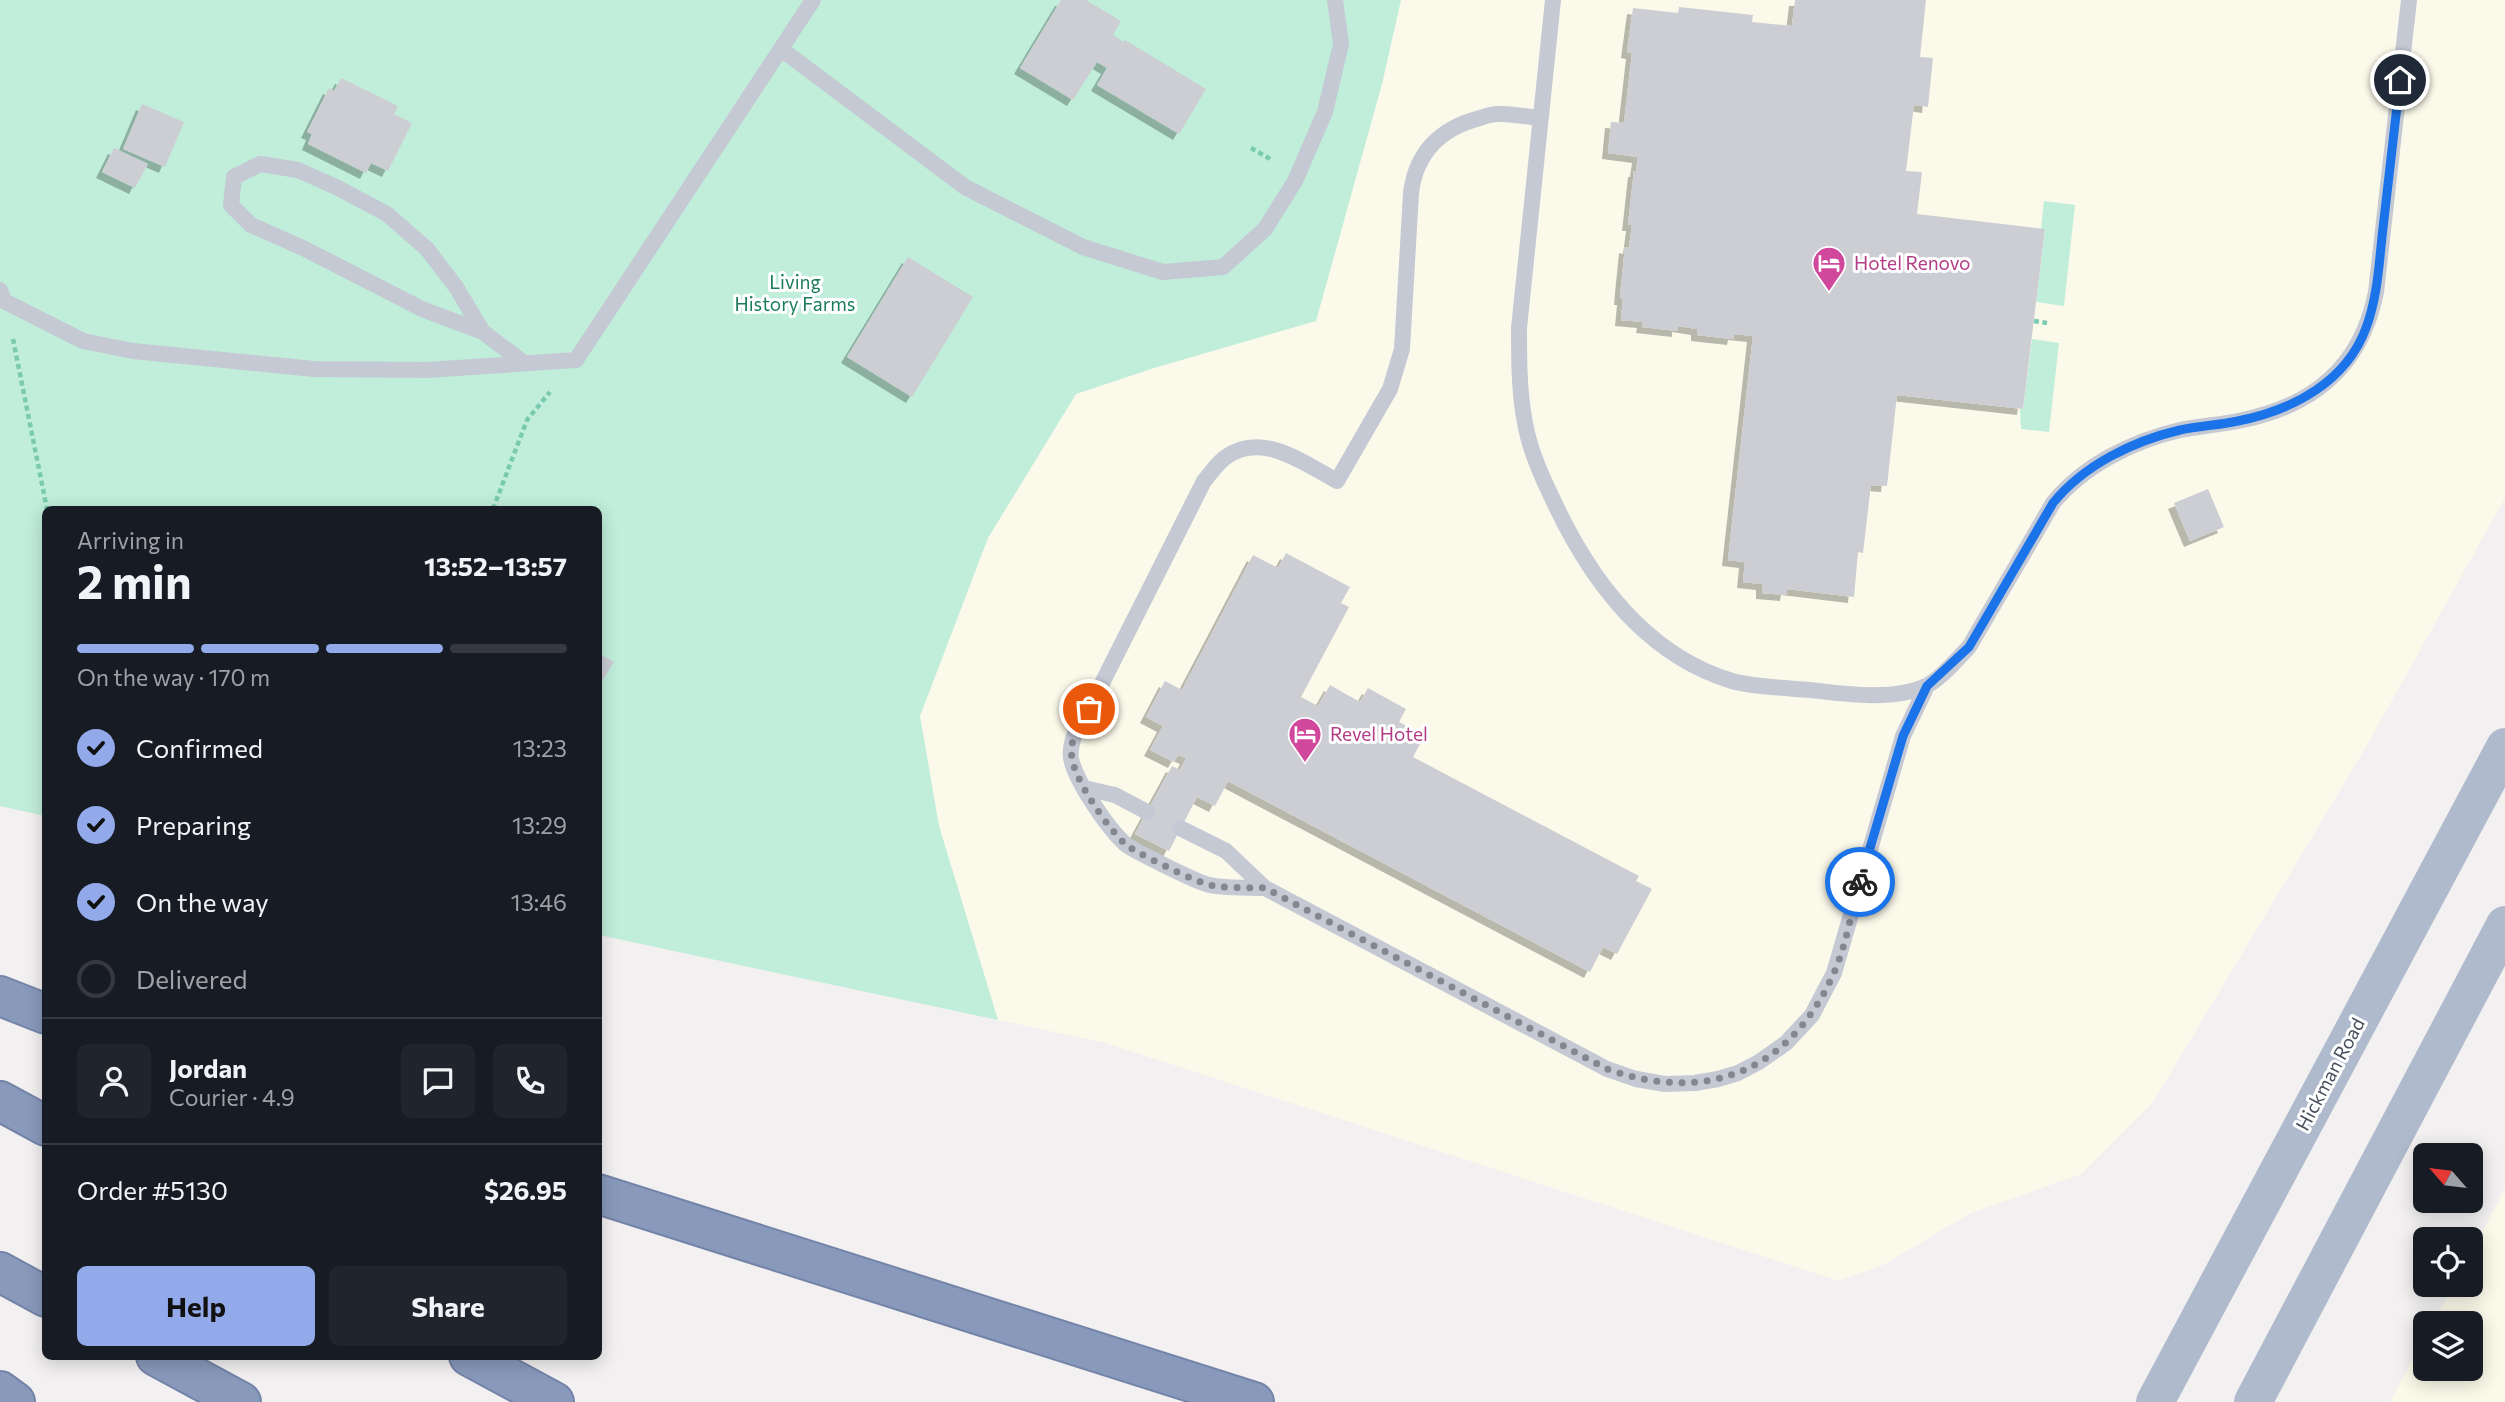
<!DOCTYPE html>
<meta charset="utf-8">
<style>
:root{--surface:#171b24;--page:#20242c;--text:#f1f3f6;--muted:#9ea1a6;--line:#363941;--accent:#93aaea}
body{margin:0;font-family:Commissioner,sans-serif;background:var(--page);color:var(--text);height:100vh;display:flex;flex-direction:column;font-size:26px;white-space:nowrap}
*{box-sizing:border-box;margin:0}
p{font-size:23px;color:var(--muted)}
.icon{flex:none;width:38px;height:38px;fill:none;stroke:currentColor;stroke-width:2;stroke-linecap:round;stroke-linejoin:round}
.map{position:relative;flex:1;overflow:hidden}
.panel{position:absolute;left:42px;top:506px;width:560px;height:854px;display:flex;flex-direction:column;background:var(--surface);border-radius:10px;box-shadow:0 4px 18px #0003}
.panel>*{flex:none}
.needle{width:46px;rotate:298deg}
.buttons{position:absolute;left:2413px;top:1143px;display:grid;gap:14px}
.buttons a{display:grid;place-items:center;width:70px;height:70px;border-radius:10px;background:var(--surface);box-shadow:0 4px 18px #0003;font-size:35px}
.pin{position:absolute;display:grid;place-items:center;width:60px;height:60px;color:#fff;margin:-30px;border:4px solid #fff;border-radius:50%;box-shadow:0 2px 7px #0007}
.courier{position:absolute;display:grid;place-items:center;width:70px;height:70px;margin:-35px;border:5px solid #1a73e8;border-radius:50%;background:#fff;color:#222;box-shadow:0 2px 9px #0007}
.overview em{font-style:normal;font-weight:700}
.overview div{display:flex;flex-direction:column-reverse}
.overview{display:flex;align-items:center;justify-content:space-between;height:119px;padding:0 35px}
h1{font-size:46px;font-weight:700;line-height:52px}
.bar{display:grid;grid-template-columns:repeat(4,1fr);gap:10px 7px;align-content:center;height:84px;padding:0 35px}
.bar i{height:9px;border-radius:5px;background:var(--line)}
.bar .on{background:var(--accent)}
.bar p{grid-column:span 4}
.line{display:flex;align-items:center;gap:18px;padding:0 35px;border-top:2px solid var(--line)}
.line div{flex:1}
.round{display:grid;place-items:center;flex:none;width:74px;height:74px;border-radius:10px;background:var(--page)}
ol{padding:0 35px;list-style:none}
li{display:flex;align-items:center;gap:21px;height:77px}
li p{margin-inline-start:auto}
li .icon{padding:7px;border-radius:50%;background:var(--accent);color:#111;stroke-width:4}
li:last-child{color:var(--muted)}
li i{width:38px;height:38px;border:4px solid var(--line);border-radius:50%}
.cta{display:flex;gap:14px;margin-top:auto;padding:14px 35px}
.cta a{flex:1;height:80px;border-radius:10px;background:var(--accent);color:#111;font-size:28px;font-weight:700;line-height:80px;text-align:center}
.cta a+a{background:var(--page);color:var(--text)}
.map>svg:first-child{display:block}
.commercial{fill:#fbfaea}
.green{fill:#c0eeda}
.building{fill:#cdced4;filter:url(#shadow)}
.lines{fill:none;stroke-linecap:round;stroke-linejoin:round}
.highway-casing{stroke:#7484a8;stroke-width:42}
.path{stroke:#79cab1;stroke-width:4.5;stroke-dasharray:5 3.5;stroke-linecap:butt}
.lane{stroke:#c4c9d4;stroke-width:16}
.primary{stroke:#b0bacd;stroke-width:38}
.highway{stroke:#8999bc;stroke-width:38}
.done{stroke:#848790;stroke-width:7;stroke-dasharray:0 12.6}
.route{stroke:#1a73e8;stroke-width:9}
.labels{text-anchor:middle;stroke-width:6;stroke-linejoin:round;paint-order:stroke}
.hotel-label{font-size:19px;fill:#b23c85;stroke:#fff;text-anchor:start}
.park-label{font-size:19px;fill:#1b7c5d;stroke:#fff}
.street-label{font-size:19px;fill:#484f5c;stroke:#fff}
</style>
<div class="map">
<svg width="2505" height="1402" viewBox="0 0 2505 1402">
<defs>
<filter id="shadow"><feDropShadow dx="-6" dy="6" stdDeviation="0" flood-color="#0004"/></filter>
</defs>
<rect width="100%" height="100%" fill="#f2f0f0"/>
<path class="commercial" d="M1401,0H2505V498L2367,745L2153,1102L2081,1174L1969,1214L1885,1264L1839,1281L1106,1043L998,1020L939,826L920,716L988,538L1076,394L1154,368L1316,321L1382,84Z
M2505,1189V1402H2390L2425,1336L2426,1368H2471V1323H2433L2453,1285L2471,1284V1252Z"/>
<path class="green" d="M0,0H1401L1382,84L1316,321L1154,368L1076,394L988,538L920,716L939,826L998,1020L599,935L598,509H46L45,816L0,806Z
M2044,201L2075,205L2064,306L2036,302L2045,230L2041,229Z
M2032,339L2059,343L2049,432L2021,429L2020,409H2023Z"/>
<path class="building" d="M1061,0H1086L1121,21L1113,35L1124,42L1125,40L1206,89L1179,134L1097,85L1107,68L1097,62L1073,100L1020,68Z
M1795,0H1926L1920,57L1933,58L1928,107L1914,105L1906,171L1922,172L1917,214L2045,229L2023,409L1897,395L1887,486L1871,485L1863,553L1858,552L1854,597L1787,589L1786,595L1762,593V584L1743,582L1745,562L1728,560L1753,336L1734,334L1733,339L1697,335V329L1678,326V331L1642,327L1643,322L1621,320L1623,299H1620L1621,287L1625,247L1629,248L1632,225H1628L1634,171H1636L1638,157L1608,153L1611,122L1624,123L1632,53L1627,52L1633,8L1678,13L1679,7L1753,15L1752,22L1792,26Z
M341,78L398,106L394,114L412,123L388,171L371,163L366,173L308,144L312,134L307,132L329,88L334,91Z
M142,104L184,122L165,167L123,149Z
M114,148L148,164L135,188L102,172Z
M908,257L973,297L912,397L847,357Z
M2208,489L2224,527L2190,541L2174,503Z
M1286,553L1350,587L1341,603L1349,607L1301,697L1318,706L1330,685L1360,702L1368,688L1406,709L1399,722L1425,735L1413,757L1639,876L1636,881L1652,889L1617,954L1603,947L1590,972L1228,781L1215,806L1197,797L1169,851L1135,834L1172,766L1180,770L1186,758L1178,755L1174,762L1150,750L1163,726L1146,717L1165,681L1182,690L1253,555L1278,568Z
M598,653L614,662L598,688Z"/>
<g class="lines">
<defs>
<path id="highway" d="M0,996L46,1014
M0,1101L46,1126
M598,1194L1254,1402
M0,1272L46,1297
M156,1356L241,1402
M469,1356L554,1402
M0,1391L15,1402"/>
</defs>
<use href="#highway" class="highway-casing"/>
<path class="path" d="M1251,148L1272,160
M2034,321L2047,323
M13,339L47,509
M493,509L527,420L550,392"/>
<path class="lane" d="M1553,0L1519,328C1519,360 1519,392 1525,423C1530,451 1542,477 1554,502C1590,579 1646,655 1732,681C1753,687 1787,688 1810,690C1844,694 1894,701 1926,686C1940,680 1958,658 1969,647L2053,503C2084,465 2133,441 2180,430C2199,426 2219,425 2238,421C2312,407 2361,368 2376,292L2409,0
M781,49L965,187L1083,247L1163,272L1223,267L1265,229L1295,181L1325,112L1341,44L1335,0
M1541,118C1526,117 1511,113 1497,114C1491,114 1486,116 1480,118C1441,128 1416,152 1411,193L1402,349L1390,389L1337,481C1304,463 1262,431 1226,457C1217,463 1211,473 1204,481L1089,709C1079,723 1069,740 1071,758C1075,781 1108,828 1125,844C1134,851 1193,880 1206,884C1221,889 1249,887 1265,888L1607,1069L1636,1079L1665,1084L1695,1083L1718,1079L1738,1073L1759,1062L1786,1043L1812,1015L1834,973L1903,736L1927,686
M0,290L4,301L83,341L133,351L314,369L427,370L576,360L813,0
M483,332L456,287L427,249L387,214L336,187L298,170L260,164L234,177L231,205L251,225L303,248L422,309L483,332L524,363
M1084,788L1115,795L1147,812
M1180,828L1226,851L1265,888"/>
<path class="primary" d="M2155,1402L2505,747
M2253,1402L2505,925"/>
<use href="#highway" class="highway"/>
</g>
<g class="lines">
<path class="done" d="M1089,709C1079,723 1069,740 1072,758C1075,781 1108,828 1125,844C1134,852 1193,880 1206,884C1221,889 1249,887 1265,888L1607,1069C1706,1104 1789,1072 1833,975C1846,947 1851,912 1860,882"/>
<path class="route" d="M1860,882L1903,736L1927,686L1969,647L2053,503C2084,465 2133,441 2180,430C2200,426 2219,425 2238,421C2293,410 2346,382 2366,328C2378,296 2379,262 2383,228C2389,179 2394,129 2400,80"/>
</g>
<defs>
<symbol id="hotel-pin" viewBox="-11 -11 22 30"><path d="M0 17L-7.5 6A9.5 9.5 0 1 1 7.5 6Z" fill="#d1479c" stroke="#fff"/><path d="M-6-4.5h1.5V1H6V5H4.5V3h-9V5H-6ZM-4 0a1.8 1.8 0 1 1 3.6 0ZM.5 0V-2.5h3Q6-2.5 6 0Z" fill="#fff"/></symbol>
</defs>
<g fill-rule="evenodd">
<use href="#hotel-pin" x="1810" y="244" width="38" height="52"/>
<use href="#hotel-pin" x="1286" y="715" width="38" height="52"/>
</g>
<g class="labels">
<g class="hotel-label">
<text x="1854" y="270">Hotel Renovo</text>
<text x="1330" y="741">Revel Hotel</text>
</g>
<g class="park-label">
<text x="795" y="289">Living<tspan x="795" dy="22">History Farms</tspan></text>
</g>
<g class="street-label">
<text transform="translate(2330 1074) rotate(-62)" y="7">Hickman Road</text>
</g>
</g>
</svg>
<div class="buttons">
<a><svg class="needle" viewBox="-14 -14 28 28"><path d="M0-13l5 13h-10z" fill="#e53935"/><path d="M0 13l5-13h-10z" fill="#9ea1a6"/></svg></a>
<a><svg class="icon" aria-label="locate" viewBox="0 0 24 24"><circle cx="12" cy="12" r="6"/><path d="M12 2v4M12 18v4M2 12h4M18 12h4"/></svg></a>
<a><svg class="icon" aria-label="layers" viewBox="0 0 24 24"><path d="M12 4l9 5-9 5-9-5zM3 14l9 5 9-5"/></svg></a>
</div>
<div class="pin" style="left:1089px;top:709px;background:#ea580c"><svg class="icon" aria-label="bag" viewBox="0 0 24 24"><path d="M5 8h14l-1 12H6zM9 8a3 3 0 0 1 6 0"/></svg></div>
<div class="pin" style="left:2400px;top:80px;background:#1f2937"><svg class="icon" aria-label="home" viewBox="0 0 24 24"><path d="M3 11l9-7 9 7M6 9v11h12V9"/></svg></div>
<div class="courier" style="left:1860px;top:882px"><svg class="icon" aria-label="bike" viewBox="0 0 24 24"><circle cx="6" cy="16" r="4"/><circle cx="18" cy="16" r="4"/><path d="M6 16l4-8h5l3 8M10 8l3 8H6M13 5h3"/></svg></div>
<section class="panel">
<div class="overview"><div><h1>2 min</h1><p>Arriving in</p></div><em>13:52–13:57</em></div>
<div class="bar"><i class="on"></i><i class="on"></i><i class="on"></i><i></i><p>On the way · 170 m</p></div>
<ol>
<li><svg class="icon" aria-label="check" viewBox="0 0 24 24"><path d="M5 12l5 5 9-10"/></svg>Confirmed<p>13:23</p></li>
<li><svg class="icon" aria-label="check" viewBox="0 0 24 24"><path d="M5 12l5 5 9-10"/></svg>Preparing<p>13:29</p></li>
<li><svg class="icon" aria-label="check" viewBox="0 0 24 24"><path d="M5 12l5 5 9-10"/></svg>On the way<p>13:46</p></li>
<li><i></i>Delivered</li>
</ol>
<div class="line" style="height:126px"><a class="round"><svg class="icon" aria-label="person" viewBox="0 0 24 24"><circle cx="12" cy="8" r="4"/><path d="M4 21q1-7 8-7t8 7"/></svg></a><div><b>Jordan</b><p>Courier · 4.9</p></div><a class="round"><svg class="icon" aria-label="chat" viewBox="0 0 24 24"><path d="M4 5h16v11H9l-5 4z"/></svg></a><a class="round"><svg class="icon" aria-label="phone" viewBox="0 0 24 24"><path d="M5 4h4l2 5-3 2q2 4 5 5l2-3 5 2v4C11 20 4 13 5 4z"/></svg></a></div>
<div class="line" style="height:91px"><div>Order #5130</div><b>$26.95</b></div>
<div class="cta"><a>Help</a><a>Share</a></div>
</section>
</div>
